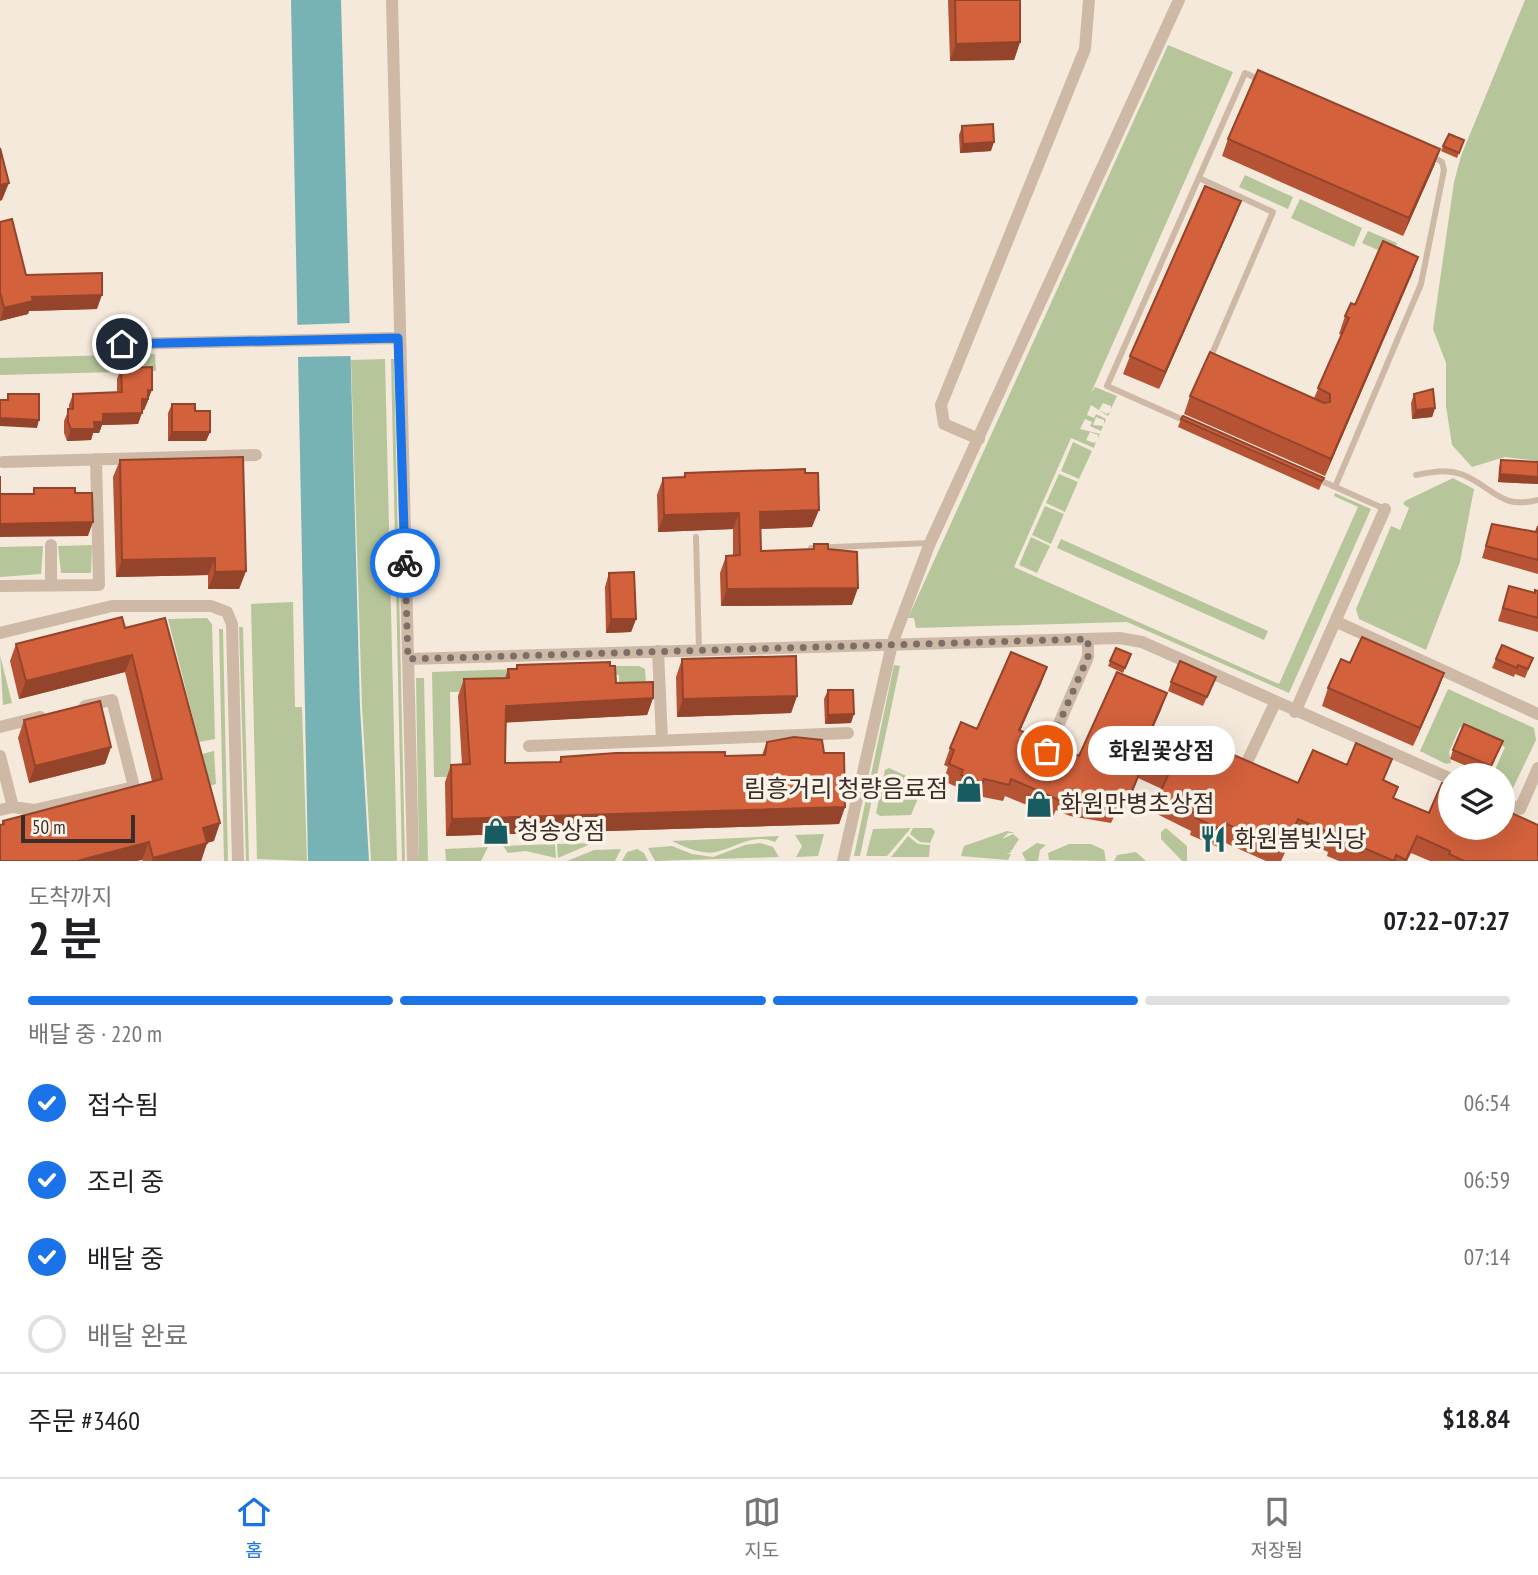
<!DOCTYPE html>
<html lang="ko">
<meta charset="utf-8">
<style>
:root{--surface:#fff;--page:#f2f2f2;--text:#202124;--muted:#757577;--line:#e0e0e0;--accent:#1a73e8}
body{margin:0;font-family:"PT Sans Narrow","Noto Sans KR",sans-serif;background:var(--page);color:var(--text);height:100vh;display:flex;flex-direction:column;font-size:26px;white-space:nowrap}
*{box-sizing:border-box;margin:0}
p{font-size:23px;color:var(--muted)}
.icon{flex:none;width:38px;height:38px;fill:none;stroke:currentColor;stroke-width:2;stroke-linecap:round;stroke-linejoin:round}
.map{position:relative;height:861px;overflow:hidden}
.sheet{display:flex;flex-direction:column;background:var(--surface);flex:1}
.sheet>*{flex:none}
.tools{position:absolute;left:1438px;top:763px;display:grid;gap:14px}
.tools a{display:grid;place-items:center;width:77px;height:77px;border-radius:50%;background:var(--surface);box-shadow:0 7px 28px #0002;font-size:35px}
.scale{position:absolute;left:21px;bottom:18px;width:114px;box-sizing:border-box;padding-left:7px;border:4px solid #3a2d28;border-top:0;font-size:19px;line-height:24px;white-space:nowrap;color:#3a2d28;-webkit-text-stroke:5px #fcf3e9;paint-order:stroke}
.pin{position:absolute;display:grid;place-items:center;width:60px;height:60px;color:#fff;margin:-30px;border:4px solid #fff;border-radius:50%;box-shadow:0 2px 7px #0007}
.courier{position:absolute;display:grid;place-items:center;width:70px;height:70px;margin:-35px;border:5px solid #1a73e8;border-radius:50%;background:#fff;color:#222;box-shadow:0 2px 9px #0007}
.bubble{position:absolute;height:49px;border-radius:24px;background:var(--surface);box-shadow:0 7px 28px #0002;font-size:23px;font-weight:600;line-height:49px;text-align:center}
.overview em{font-style:normal;font-weight:600}
.overview div{display:flex;flex-direction:column-reverse}
.overview{display:flex;align-items:center;justify-content:space-between;height:119px;padding:0 28px}
h1{font-size:46px;font-weight:600;line-height:52px}
.bar{display:grid;grid-template-columns:repeat(4,1fr);gap:10px 7px;align-content:center;height:84px;padding:0 28px}
.bar i{height:9px;border-radius:5px;background:var(--line)}
.bar .active{background:var(--accent)}
.bar p{grid-column:span 4}
.line{display:flex;align-items:center;gap:18px;padding:0 28px;border-top:2px solid var(--line)}
.line div{flex:1}
ol{padding:0 28px;list-style:none}
li{display:flex;align-items:center;gap:21px;height:77px}
li p{margin-inline-start:auto}
li .icon{padding:7px;border-radius:50%;background:var(--accent);color:#fff;stroke-width:4}
li:last-child{color:var(--muted)}
li i{width:38px;height:38px;border:4px solid var(--line);border-radius:50%}
.dock{display:flex;justify-content:space-around;align-items:center;height:98px;border-top:2px solid var(--line);background:var(--surface);font-size:19px;color:var(--muted)}
.dock a{display:grid;justify-items:center;gap:4px}
.dock .active{color:var(--accent)}
.map>svg:first-child{display:block}
.green{fill:#b7c69a}
.water{fill:#77b2b5}
.pier{fill:#f5e9dc}
.lines{fill:none;stroke-linecap:round;stroke-linejoin:round}
.lane{stroke:#ceb9a6;stroke-width:6}
.street{stroke:#ceb9a6;stroke-width:12}
.wall{fill:#b55334}
.shaded-wall{fill:#94442a}
.building{fill:#d3613c;stroke:#94442a;stroke-width:2}
.done{stroke:#7b6f67;stroke-width:7;stroke-dasharray:0 12.6}
.route{stroke:#1a73e8;stroke-width:9}
.labels{text-anchor:middle;stroke-width:7;stroke-linejoin:round;paint-order:stroke}
.poi-label{font-size:24px;fill:#3a2d28;stroke:#fcf3e9;text-anchor:start}
</style>
<div class="map">
<svg width="1538" height="861" viewBox="0 0 1538 861">
<rect width="100%" height="100%" fill="#f5e9dc"/>
<path class="green" d="M1525,0H1538V461L1505,457L1472,467L1452,445L1446,406V363L1433,329L1454,182L1461,156Z
M1168,45L1233,72L1091,393L1095,387L1117,396L1111,409V406L1103,403L1099,410L1107,414L1110,412L1108,416L1091,405L1087,415L1094,418L1096,414L1106,419L1104,424V420L1096,417L1093,425L1103,426L1101,431L1090,426L1092,422L1085,419L1080,429L1100,434L1098,438V435L1090,432L1086,440L1094,443L1096,441L1094,448L1071,438L1014,567L1279,684L1358,507L1334,496L1335,493L1371,509L1289,693L1127,622L916,628L914,618H908Z
M1245,175L1293,197L1288,209L1239,187Z
M1300,199L1362,228L1354,247L1291,218Z
M1368,231L1397,243L1391,256L1362,243Z
M155,354L156,371L0,375V358Z
M385,359L397,861H371L362,706L351,360Z
M391,359H394L405,861H402Z
M1073,442L1092,451L1079,479L1061,471Z
M1059,474L1078,482L1065,512L1046,503Z
M1453,478L1474,489L1460,562L1426,650L1359,619L1356,609L1391,526L1400,530L1409,508L1403,504L1405,501Z
M1045,506L1064,514L1051,544L1032,535Z
M1031,537L1050,546L1037,573L1019,565Z
M1061,539L1268,631L1264,640L1057,548Z
M92,545L91,573H61L58,546Z
M43,546L41,574L0,577V547Z
M293,602L295,707H302L307,861L257,859L251,604Z
M207,618L212,624L215,739L199,742L168,619Z
M239,627H243L249,861H246Z
M219,629H223L228,861H224Z
M0,655L12,703L3,705Z
M894,665L900,666L860,856H854Z
M604,666L489,691L450,692L451,777H434L432,672Z
M611,666H639L645,669L647,699H620L619,675L611,674Z
M416,678H424L428,861H419Z
M1448,689L1534,728L1536,740L1512,790L1503,789V775H1489L1491,771L1494,772L1505,747L1460,727L1449,752L1451,763L1446,764L1420,751Z
M214,751L216,784L210,786L202,754Z
M889,768L924,784L911,815L880,816L876,813L885,770Z
M911,828L887,856H866L873,829Z
M913,828H932L935,832L930,843L920,842L910,834Z
M1166,828L1187,846V861H1182L1161,839V832Z
M1007,831L1015,833H1008L1002,839L1013,834L1019,839L1010,853L1006,854H1011L1008,860L961,856L964,846Z
M824,834L818,856L796,857L802,846L795,835Z
M779,836L775,842C752,833 738,847 716,852C701,855 685,847 672,841Z
M908,836L918,844L930,845L929,857H891Z
M593,843L558,858L557,844Z
M760,843L773,847L779,857L655,861L648,848L672,846L692,854L713,857L745,845Z
M1037,843L1046,845L1040,850L1038,861H1026L1022,853Z
M555,844L556,858L526,851L508,853L503,846Z
M1091,844L1104,850L1106,861L1049,860L1048,853L1069,844Z
M488,847L481,861H446L445,849Z
M621,849L615,861H567L594,850Z
M637,849L644,853L648,861H622L627,852Z
M1136,852L1146,861H1114L1117,855Z"/>
<path class="water" d="M291,0H341L360,707L369,861H308Z"/>
<path class="pier" d="M351,323L352,356L293,357V325Z"/>
<g class="lines">
<path class="lane" d="M1199,178L1273,212L1209,361
M1188,422L1107,386L1245,73L1260,80
M1416,475C1431,472 1446,469 1461,474C1493,486 1499,510 1538,500
M1317,479L1385,509
M1335,487L1421,284L1444,170L1442,162L1430,155
M696,537L699,650
M811,548L929,543"/>
<path class="street" d="M392,0L413,861
M122,344L398,338
M979,439L944,424L941,405L1085,49L1089,0
M3,462L256,455
M51,545V585
M0,586L99,585L96,459
M1337,622L1538,714
M0,633L112,606H211L227,612L232,624L238,861
M658,651L662,741
M408,659L1119,638L1142,642L1451,779
M1295,712L1385,509
M0,727L40,717
M529,746L848,733
M1047,751L1088,657V639
M0,756L13,807
M1248,760L1275,703
M1503,802L1520,809L1538,768
M0,810L13,807L34,810L134,787L112,700L85,706
M843,861L892,644L930,543L1179,0"/>
</g>
<path class="wall" d="M948,0H1020V42L1014,60L950,61Z
M962,126L991,151L960,153L959,135Z
M1449,134L1464,140L1457,158L1441,151Z
M1228,139L1440,149L1434,166L1403,236L1222,156Z
M1234,219L1159,389L1123,374L1130,356Z
M0,222L26,275L97,309L29,311L28,314L0,321Z
M1418,257L1412,274L1325,476L1184,414L1190,396L1314,398L1342,335L1339,334L1345,316L1355,305Z
M121,368L148,401L144,410H142L138,424L102,425L99,433H93L91,440L67,441L64,433V421L69,409V405L73,394L117,392V379Z
M1414,394L1435,408L1432,417L1412,419L1411,403Z
M172,404L195,411L210,432L206,441H168V413Z
M1181,419L1324,478L1319,490L1178,427Z
M120,460L246,571L239,589H208V575L116,577L113,477Z
M1501,460L1538,462V484L1498,482L1499,468Z
M685,473L812,527L760,529L761,551L813,549L814,544L828,549L852,605L721,606L720,573L726,556H733V529L658,532L657,495L663,478L683,477Z
M1492,524L1535,532L1538,526V574L1482,558Z
M609,573L636,619L631,632L606,633L605,587Z
M1509,586L1534,593L1538,591V632L1498,621Z
M125,628L214,841L207,843L201,861H143L142,860L1,825L3,821L152,781L125,672L19,699L10,661L16,644Z
M1502,645L1533,658L1525,678L1515,674L1514,677L1492,668Z
M1116,648L1131,654L1123,673L1108,666Z
M682,659L797,696L791,713L677,717L676,677Z
M1350,663L1444,673L1438,690L1413,746L1322,706L1328,688Z
M517,665L610,666L616,683L653,698L647,715L506,722L505,763L559,762L561,757L762,755L767,742L824,753L845,807L839,824L446,836L445,782L451,765H462L458,696L464,679L505,678L508,669H515Z
M1047,667L1020,731L1079,756L1167,693L1145,746L1175,759L1298,783L1384,781L1394,798L1538,861H1430L1411,853L1407,861H1339L1327,856L1328,852L1292,836L1281,861H1266L1221,841L1218,847L1190,835L1191,831L1153,812L1162,789L1138,778L1124,812L1117,810L1111,823L1070,816L1056,810L1053,816L1005,796L1003,801L978,796L976,800L955,791L957,787L943,781L948,767L944,765L950,748L977,729Z
M1171,682L1212,686L1203,706L1168,691Z
M828,690L851,723L825,724L824,699Z
M24,720L111,747L105,764L29,783L18,738Z
M1453,750H1499L1488,775L1450,759Z"/>
<path class="shaded-wall" d="M1020,42L1014,60L950,61L956,44Z
M994,142L991,151L960,153L963,144Z
M1440,149L1434,166L1403,236L1409,218Z
M9,183L2,200L0,201V185Z
M1241,201L1234,219L1159,389L1165,372Z
M1418,257L1412,274L1325,476L1331,459Z
M102,295L97,309L29,311L28,314L0,321L4,308L32,297Z
M148,390H152L144,410H137L142,399Z
M1435,408L1432,417L1412,419L1416,410Z
M142,413L138,424L102,425L99,433H93L91,440L67,441L71,429L94,422L103,414Z
M0,418L39,420L37,428L0,426Z
M172,432H210L206,441H168Z
M1500,474L1538,477V484L1498,482Z
M819,510L812,527L753,529L760,512Z
M739,513L733,529L658,532L664,515Z
M93,522L88,536L0,537V524Z
M215,558L208,575L116,577L122,560Z
M246,571L239,589H208L215,572Z
M858,588L852,605L721,606L727,589Z
M611,619H636L631,632L606,633Z
M132,655L125,672L19,699L26,681Z
M1047,667L1041,684L1013,747L1019,730Z
M1444,673L1438,690L1413,746L1420,728Z
M1167,693L1161,710L1138,762L1144,745Z
M797,696L791,713L677,717L683,699Z
M653,698L647,715L500,723L506,706Z
M854,714L851,723L825,724L828,715Z
M111,747L105,764L29,783L35,766Z
M845,807L839,824L446,836L452,819Z
M1298,819L1292,836L1281,861L1285,850Z
M220,823L214,841L197,845L203,828Z
M149,842L142,860L137,861H77Z
M207,843L201,861H152L153,858Z"/>
<path class="building" d="M955,0H1020V42L956,44Z
M1258,70L1440,149L1409,218L1228,139Z
M993,124L994,142L963,144L962,126Z
M1449,134L1464,140L1459,153L1443,146Z
M0,148L9,183L0,185Z
M1205,186L1241,201L1165,372L1130,356Z
M12,219L26,275L102,273V295L32,297L33,301L4,308L0,292V222Z
M1383,241L1418,257L1331,459L1190,396L1210,352L1324,403L1330,402V394L1318,388L1349,318L1345,316L1351,303L1355,305Z
M152,367V390H148V399H142V413L103,414V422H94L95,429H71L68,422V409H73V394L122,392L121,368Z
M1433,389L1435,408L1416,410L1414,394Z
M8,394H39V420L0,418V400H8Z
M172,404H195V411H210V432H172Z
M1183,416L1324,478L1322,481L1181,419Z
M243,457L246,571L215,572V558L122,560L120,460Z
M1501,460L1538,462V477L1500,474Z
M805,469V473H818L819,510L760,512L761,551L814,549V544H828V549L857,552L858,588L727,589L726,556L740,555L739,513L664,515L663,478L685,477V473Z
M0,476V494H34V488H75V493H92L93,522L0,524Z
M1492,524L1536,532L1538,526V560L1486,546Z
M634,572L636,619H611L609,573Z
M1509,586L1535,593V590L1538,591V618L1503,608Z
M122,617L125,628L165,618L220,823L203,828L207,843L153,858L149,842L77,861H0V825L4,824L3,821L162,779L132,655L26,681L16,644Z
M1362,637L1444,673L1420,728L1328,688L1341,659L1350,663Z
M1502,645L1533,658L1528,669L1518,665L1517,668L1496,659Z
M1116,648L1131,654L1125,668L1110,661Z
M1011,652L1047,667L1019,730L1079,756L1117,672L1167,693L1144,745L1175,759L1185,738L1196,743L1197,739L1298,783L1313,750L1347,765L1356,743L1392,759L1383,780L1398,787L1393,798L1429,813L1442,783L1451,786V828H1503V809L1538,825V861H1464L1449,854L1450,851L1417,836L1406,860L1396,855L1394,861L1364,848L1362,852L1333,839L1335,835L1298,819L1285,850L1227,824L1224,831L1196,818L1198,815L1159,795L1169,773L1144,762L1130,796L1123,793L1117,806L1076,800L1062,793L1059,800L1011,779L1009,785L984,779L982,783L961,775L963,770L949,764L954,750L950,748L961,722L977,729Z
M796,656L797,696L683,699L682,659Z
M1180,661L1216,677L1207,697L1171,682Z
M610,662V666H615L616,683L653,682V698L506,706L505,763L561,762V757L616,753L725,752V756L765,755L767,742L794,737L822,740L824,753H844L845,807L452,819L451,765L470,764L464,679L509,678L508,669H517V665Z
M828,690H853L854,714L828,715Z
M100,701L111,747L35,766L24,720Z
M1464,724L1503,741L1491,766L1453,750Z"/>
<g class="lines">
<path class="done" d="M405,563L408,659L1088,639V657L1047,751"/>
<path class="route" d="M122,344L398,338L405,563"/>
</g>
<defs>
<symbol id="shop-bare" viewBox="-9 -9 18 18"><path d="M-5-2.5h2.3a2.7 3.5 0 0 1 5.4 0H5L5.5 6h-11ZM-1.5-2.5h3a1.5 2.3 0 0 0-3 0Z" fill="#185b60" stroke="#fcf3e9" stroke-width="2.5" paint-order="stroke"/></symbol>
<symbol id="restaurant-bare" viewBox="-9 -9 18 18"><path d="M-5-6h1v4h1v-4h1v4h1v-4h1v5L-1.5 .5V6h-2V.5L-5-1ZM5-6V6H3V1.5H1.5Q1.5-4 5-6Z" fill="#185b60" stroke="#fcf3e9" stroke-width="2.5" paint-order="stroke"/></symbol>
</defs>
<g fill-rule="evenodd">
<use href="#shop-bare" x="950" y="770" width="38" height="38"/>
<use href="#shop-bare" x="1020" y="785" width="38" height="38"/>
<use href="#shop-bare" x="477" y="812" width="38" height="38"/>
<use href="#restaurant-bare" x="1194" y="820" width="38" height="38"/>
</g>
<g class="labels">
<g class="poi-label">
<text x="948" y="797" text-anchor="end">림흥거리 청량음료점</text>
<text x="1060" y="812">화원만병초상점</text>
<text x="517" y="839">청송상점</text>
<text x="1234" y="847">화원봄빛식당</text>
</g>
</g>
</svg>
<div class="tools">
<a><svg class="icon" aria-label="layers" viewBox="0 0 24 24"><path d="M12 4l9 5-9 5-9-5zM3 14l9 5 9-5"/></svg></a>
</div>
<div class="scale">50 m</div>
<div class="pin" style="left:1047px;top:751px;background:#ea580c"><svg class="icon" aria-label="bag" viewBox="0 0 24 24"><path d="M5 8h14l-1 12H6zM9 8a3 3 0 0 1 6 0"/></svg></div>
<div class="pin" style="left:122px;top:344px;background:#1f2937"><svg class="icon" aria-label="home" viewBox="0 0 24 24"><path d="M3 11l9-7 9 7M6 9v11h12V9"/></svg></div>
<div class="courier" style="left:405px;top:563px"><svg class="icon" aria-label="bike" viewBox="0 0 24 24"><circle cx="6" cy="16" r="4"/><circle cx="18" cy="16" r="4"/><path d="M6 16l4-8h5l3 8M10 8l3 8H6M13 5h3"/></svg></div>
<div class="bubble" style="left:1088px;top:726px;width:147px">화원꽃상점</div>
</div>
<section class="sheet">
<div class="overview"><div><h1>2 분</h1><p>도착까지</p></div><em>07:22–07:27</em></div>
<div class="bar"><i class="active"></i><i class="active"></i><i class="active"></i><i></i><p>배달 중 · 220 m</p></div>
<ol>
<li><svg class="icon" aria-label="check" viewBox="0 0 24 24"><path d="M5 12l5 5 9-10"/></svg>접수됨<p>06:54</p></li>
<li><svg class="icon" aria-label="check" viewBox="0 0 24 24"><path d="M5 12l5 5 9-10"/></svg>조리 중<p>06:59</p></li>
<li><svg class="icon" aria-label="check" viewBox="0 0 24 24"><path d="M5 12l5 5 9-10"/></svg>배달 중<p>07:14</p></li>
<li><i></i>배달 완료</li>
</ol>
<div class="line" style="height:91px"><div>주문 #3460</div><b>$18.84</b></div>
</section>
<nav class="dock">
<a class="active"><svg class="icon" aria-label="home" viewBox="0 0 24 24"><path d="M3 11l9-7 9 7M6 9v11h12V9"/></svg>홈</a>
<a><svg class="icon" aria-label="map" viewBox="0 0 24 24"><path d="M3 6l6-2 6 2 6-2v14l-6 2-6-2-6 2zM9 4v14M15 6v14"/></svg>지도</a>
<a><svg class="icon" aria-label="saved" viewBox="0 0 24 24"><path d="M7 4h10v16l-5-4-5 4z"/></svg>저장됨</a>
</nav>
